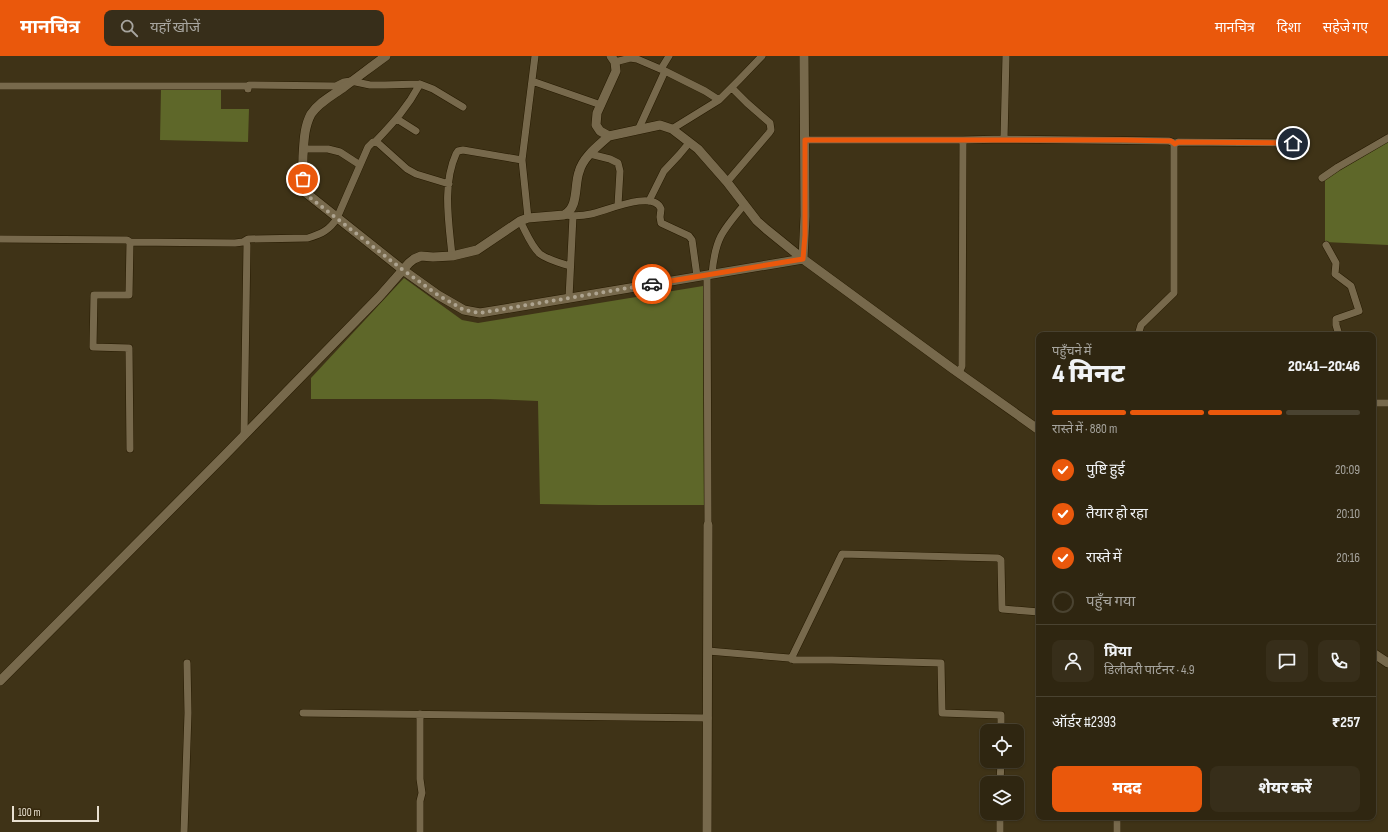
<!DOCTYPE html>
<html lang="hi">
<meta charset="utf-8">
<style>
:root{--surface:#2f2611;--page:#372e1a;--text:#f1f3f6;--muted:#a7a59f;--line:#4a4331;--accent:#ea580c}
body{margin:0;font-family:"Sofia Sans Condensed","Noto Sans Devanagari",sans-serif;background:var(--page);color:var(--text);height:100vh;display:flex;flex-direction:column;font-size:15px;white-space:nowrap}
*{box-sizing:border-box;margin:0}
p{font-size:13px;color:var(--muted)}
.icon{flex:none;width:22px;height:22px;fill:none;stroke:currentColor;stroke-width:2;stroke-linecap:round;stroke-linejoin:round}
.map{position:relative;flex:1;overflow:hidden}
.sheet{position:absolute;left:1036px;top:276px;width:340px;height:488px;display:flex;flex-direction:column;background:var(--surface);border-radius:8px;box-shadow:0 1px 3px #0004,0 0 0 1px var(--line)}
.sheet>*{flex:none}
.tools{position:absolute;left:980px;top:668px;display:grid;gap:8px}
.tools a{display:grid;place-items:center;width:44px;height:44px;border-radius:8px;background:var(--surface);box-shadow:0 1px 3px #0004,0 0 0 1px var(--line);font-size:20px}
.scale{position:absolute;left:12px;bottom:10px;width:87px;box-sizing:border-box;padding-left:4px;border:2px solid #e8e0d0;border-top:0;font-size:11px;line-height:14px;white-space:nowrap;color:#e8e0d0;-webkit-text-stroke:3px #35280d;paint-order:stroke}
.pin{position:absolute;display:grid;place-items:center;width:34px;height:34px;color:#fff;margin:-17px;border:2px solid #fff;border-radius:50%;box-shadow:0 1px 4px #0007}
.courier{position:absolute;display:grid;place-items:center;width:40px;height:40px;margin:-20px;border:3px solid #ea580c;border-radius:50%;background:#fff;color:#222;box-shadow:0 1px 5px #0007}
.overview em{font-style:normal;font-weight:800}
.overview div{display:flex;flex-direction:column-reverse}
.overview{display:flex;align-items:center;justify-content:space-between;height:68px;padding:0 16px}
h1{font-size:26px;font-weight:800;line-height:30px}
.bar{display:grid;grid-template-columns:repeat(4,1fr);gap:6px 4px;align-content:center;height:48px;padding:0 16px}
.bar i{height:5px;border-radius:3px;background:var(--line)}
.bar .active{background:var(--accent)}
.bar p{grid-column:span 4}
.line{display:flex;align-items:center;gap:10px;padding:0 16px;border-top:1px solid var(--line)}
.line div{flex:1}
.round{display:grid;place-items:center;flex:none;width:42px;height:42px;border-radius:8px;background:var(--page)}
ol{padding:0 16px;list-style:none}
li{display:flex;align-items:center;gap:12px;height:44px}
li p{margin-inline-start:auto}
li .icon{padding:4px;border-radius:50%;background:var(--accent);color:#fff;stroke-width:4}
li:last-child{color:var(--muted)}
li i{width:22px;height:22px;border:2px solid var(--line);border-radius:50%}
.cta{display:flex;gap:8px;margin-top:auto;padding:8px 16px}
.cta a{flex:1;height:46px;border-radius:8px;background:var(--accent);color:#fff;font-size:16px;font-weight:800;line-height:46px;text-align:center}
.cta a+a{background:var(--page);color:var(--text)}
header{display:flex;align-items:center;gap:24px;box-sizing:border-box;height:56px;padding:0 20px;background:var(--accent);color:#fff}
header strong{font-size:19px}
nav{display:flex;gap:22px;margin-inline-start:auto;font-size:14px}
.search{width:280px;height:36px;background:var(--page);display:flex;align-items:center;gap:10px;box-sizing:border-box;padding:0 14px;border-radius:8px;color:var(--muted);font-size:15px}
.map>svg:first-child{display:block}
.forest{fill:#5e6729}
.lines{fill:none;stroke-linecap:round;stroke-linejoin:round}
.minor-casing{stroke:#261a00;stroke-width:8}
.tertiary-casing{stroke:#261a00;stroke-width:10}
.minor{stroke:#77694c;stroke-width:7}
.tertiary{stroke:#77694c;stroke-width:9}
.done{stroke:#ada38f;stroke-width:4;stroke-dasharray:0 7.2}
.route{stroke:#ea580c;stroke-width:5}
</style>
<header>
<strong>मानचित्र</strong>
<div class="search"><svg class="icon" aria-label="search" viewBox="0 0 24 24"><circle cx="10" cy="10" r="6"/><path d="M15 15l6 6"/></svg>यहाँ खोजें</div>
<nav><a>मानचित्र</a><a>दिशा</a><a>सहेजे गए</a></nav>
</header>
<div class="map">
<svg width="1388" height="776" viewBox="0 0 1388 776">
<rect width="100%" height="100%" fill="#3f3317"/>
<path class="forest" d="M161,33H221V53H249L248,86L160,84Z
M1388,85V189L1325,186V124L1352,106Z
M404,222L462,264L478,267L703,230L704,449H598L540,448L538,345L490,343H311V322Z"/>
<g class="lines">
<defs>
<path id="minor" d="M615,6L630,2L637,3L665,15L705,35L719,44
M661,13L669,0
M532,25L601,49
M0,30H248
M248,33V30L249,29L336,30L344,26L351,25L370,29H385L420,28L433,33L463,51
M397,63L416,75
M639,72L665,15
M672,73L719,44L739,24L762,0
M1004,83L1169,85L1174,87V237L1141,269L1138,279
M805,84H963
M375,86C394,66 407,52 420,28
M1175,88L1178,86L1293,87
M304,93H328L340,96L360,109
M590,98L610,103L618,107L620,115L618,149
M1322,122L1338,111L1388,82
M727,126L769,77L771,74L770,67L747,47L732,32
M649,145L664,115L679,99L689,87
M564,159C573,160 582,160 591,158C606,155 654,133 661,153L660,161L661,167L689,180L692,184L697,220
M528,162L522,104L535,0
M520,165C526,176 531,190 540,198C548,204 561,207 570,210
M0,183L127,184L130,186L235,187L243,186L248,183L308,182C321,178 330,174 337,162L368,91L373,86L378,87L407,113L416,118L449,128
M1326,189L1336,207L1335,218L1351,230L1359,255L1336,263V269L1339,279
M452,200C449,167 442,129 456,98L458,95L463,94L522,104
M712,218C715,183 722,175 744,149
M707,219L708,469
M569,242L573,160
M959,317L962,310L963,84L1004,83L1006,0
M1373,347H1388
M244,379L247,189L246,185
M130,393L129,292L93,291L94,239H129L130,186
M708,595L789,602L794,604H832L941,607L942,657L1001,659V675
M791,603L842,498L998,502L1001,504V506L1002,553L1039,556
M303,657L708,662
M1000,727L1001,705
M1117,761V776
M184,776L188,657L187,607
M420,776V745L422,737L420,723V658
M1000,776V757"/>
<path id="tertiary" d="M386,0C372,10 358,21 344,31C333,39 319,46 311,58C304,71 304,86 303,100C303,112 301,125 305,136L403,214L438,239L464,254L480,257L803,203L805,160L804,0
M611,0L615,6L616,15L597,57L596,69L600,75L609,80L660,69L672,73L698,93L727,126L757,165L766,173L803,203L953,313L1039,374
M1373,597L1388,607
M0,625L221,403L379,241L409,207L414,203L421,200L433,201L452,200L477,194L520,165L528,162L564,159C579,151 574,130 579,116C583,101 598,90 609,80
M707,776L708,469"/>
</defs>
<use href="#minor" class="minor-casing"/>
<use href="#tertiary" class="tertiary-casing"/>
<use href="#minor" class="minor"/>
<use href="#tertiary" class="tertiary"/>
</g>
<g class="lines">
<path class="done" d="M303,123L304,132L308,140L403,214L438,239L464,254L480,257L652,228"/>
<path class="route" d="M652,228L803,203L805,179V84H1123L1171,85L1175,88L1178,86L1293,87"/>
</g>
</svg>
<div class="tools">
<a><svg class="icon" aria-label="locate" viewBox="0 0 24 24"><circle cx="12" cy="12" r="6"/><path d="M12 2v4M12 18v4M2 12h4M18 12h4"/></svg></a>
<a><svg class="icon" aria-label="layers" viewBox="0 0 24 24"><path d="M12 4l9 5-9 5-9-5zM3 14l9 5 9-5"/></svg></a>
</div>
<div class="scale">100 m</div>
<div class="pin" style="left:303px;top:123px;background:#ea580c"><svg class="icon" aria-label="bag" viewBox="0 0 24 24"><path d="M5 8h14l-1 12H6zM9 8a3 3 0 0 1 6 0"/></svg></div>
<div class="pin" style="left:1293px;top:87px;background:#1f2937"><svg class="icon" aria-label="home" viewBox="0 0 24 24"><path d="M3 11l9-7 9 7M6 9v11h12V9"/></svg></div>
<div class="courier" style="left:652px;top:228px"><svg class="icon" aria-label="car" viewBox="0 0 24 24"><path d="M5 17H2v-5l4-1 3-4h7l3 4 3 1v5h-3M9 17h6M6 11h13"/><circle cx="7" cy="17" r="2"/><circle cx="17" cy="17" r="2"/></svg></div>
<section class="sheet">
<div class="overview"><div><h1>4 मिनट</h1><p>पहुँचने में</p></div><em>20:41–20:46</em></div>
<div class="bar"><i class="active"></i><i class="active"></i><i class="active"></i><i></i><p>रास्ते में · 880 m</p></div>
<ol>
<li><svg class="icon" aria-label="check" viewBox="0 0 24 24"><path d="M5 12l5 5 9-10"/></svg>पुष्टि हुई<p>20:09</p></li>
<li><svg class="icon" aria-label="check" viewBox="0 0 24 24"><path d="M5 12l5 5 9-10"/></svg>तैयार हो रहा<p>20:10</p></li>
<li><svg class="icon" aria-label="check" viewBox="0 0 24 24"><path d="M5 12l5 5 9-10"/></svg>रास्ते में<p>20:16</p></li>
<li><i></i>पहुँच गया</li>
</ol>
<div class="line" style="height:72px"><a class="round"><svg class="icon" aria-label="person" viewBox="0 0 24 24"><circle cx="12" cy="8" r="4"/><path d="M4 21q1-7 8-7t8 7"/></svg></a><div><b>प्रिया</b><p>डिलीवरी पार्टनर · 4.9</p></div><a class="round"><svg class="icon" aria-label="chat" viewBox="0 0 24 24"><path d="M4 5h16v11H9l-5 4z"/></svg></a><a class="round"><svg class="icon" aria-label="phone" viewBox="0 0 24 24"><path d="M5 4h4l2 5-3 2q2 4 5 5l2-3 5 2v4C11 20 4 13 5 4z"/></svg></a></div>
<div class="line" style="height:52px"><div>ऑर्डर #2393</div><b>₹257</b></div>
<div class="cta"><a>मदद</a><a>शेयर करें</a></div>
</section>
</div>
